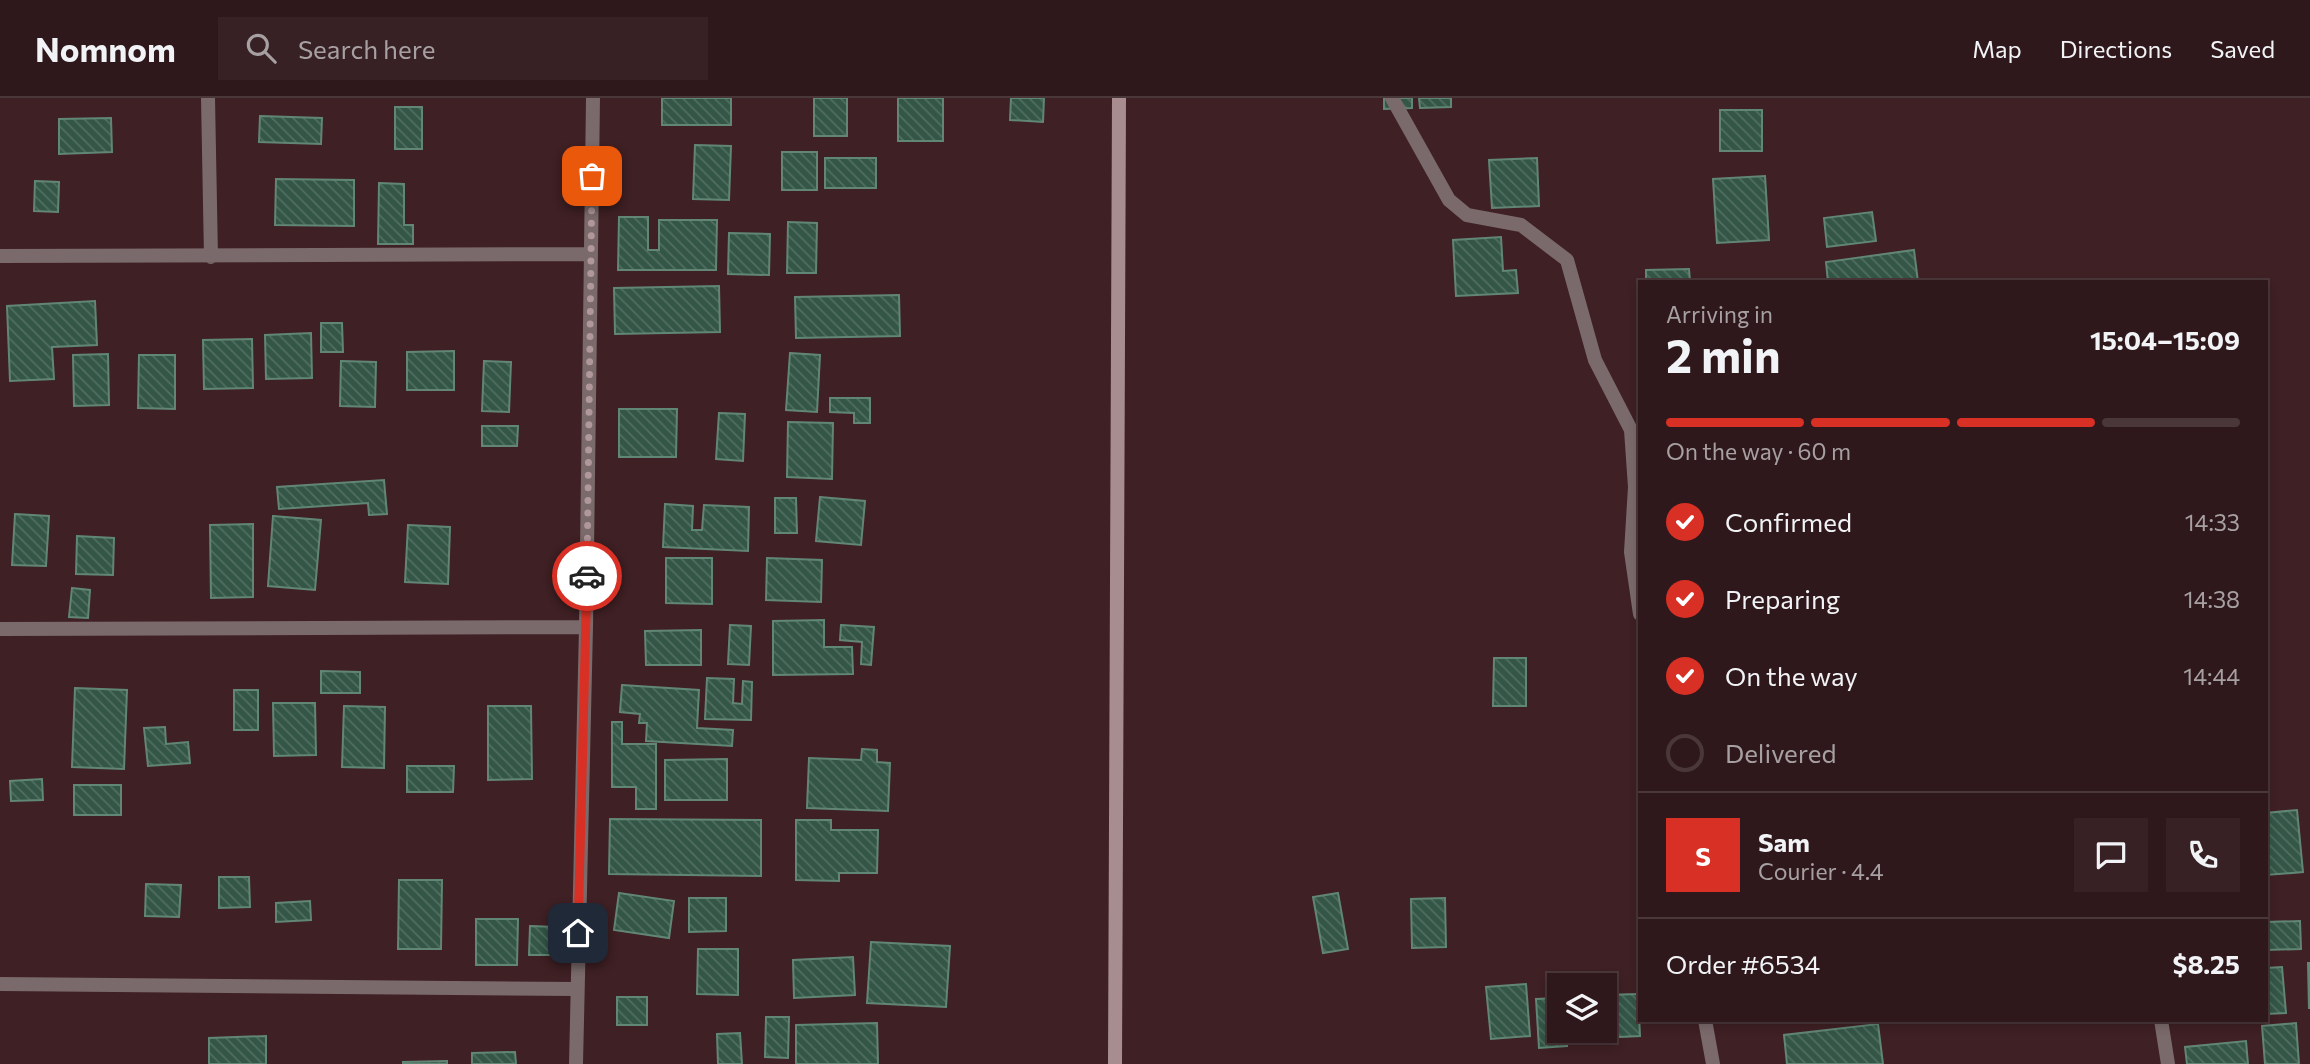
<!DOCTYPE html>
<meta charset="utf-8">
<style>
:root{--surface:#2f181b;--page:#372124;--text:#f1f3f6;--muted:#a7a0a3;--line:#4a373a;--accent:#d93025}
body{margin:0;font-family:Commissioner,sans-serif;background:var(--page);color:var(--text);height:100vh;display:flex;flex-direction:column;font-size:26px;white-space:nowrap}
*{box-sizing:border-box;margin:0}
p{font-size:23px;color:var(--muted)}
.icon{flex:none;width:38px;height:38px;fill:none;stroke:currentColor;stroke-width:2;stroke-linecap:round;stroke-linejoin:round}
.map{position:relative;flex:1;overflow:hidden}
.panel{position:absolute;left:1638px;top:182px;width:630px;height:742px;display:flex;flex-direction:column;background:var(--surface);border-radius:0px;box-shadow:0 4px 10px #0003,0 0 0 2px var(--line)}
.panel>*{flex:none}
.buttons{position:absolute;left:1547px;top:875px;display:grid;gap:14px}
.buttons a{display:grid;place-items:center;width:70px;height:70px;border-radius:0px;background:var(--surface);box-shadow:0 4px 10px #0003,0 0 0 2px var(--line);font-size:35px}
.pin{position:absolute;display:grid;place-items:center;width:60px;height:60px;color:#fff;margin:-30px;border-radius:14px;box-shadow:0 4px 10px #0006}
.courier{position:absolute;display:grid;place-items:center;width:70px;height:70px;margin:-35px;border:5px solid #d93025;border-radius:50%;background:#fff;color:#222;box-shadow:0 2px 9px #0007}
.headline em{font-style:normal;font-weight:700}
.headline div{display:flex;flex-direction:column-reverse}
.headline{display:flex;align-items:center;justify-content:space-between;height:119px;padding:0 28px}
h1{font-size:46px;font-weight:700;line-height:52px}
.bar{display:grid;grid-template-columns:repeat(4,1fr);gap:10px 7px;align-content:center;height:84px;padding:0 28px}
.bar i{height:9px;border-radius:5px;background:var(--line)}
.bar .current{background:var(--accent)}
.bar p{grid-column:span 4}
.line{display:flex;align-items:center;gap:18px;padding:0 28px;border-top:2px solid var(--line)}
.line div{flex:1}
.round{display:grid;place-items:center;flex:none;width:74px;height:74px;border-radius:0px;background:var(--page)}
ol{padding:0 28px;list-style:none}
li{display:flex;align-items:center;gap:21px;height:77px}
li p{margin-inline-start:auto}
li .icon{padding:7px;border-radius:50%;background:var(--accent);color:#fff;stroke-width:4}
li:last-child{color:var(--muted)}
li i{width:38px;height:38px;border:4px solid var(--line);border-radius:50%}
header{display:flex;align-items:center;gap:42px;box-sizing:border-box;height:98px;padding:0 35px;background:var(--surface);border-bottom:2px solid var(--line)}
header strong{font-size:33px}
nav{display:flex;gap:38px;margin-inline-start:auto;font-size:24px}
.search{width:490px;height:63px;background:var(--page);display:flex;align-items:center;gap:18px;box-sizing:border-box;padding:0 24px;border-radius:0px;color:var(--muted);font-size:26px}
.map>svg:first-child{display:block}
.building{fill:url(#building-back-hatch);stroke:#628676;stroke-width:2}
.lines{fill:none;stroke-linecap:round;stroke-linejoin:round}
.minor{stroke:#7b6a6b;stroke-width:14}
.secondary{stroke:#a88d90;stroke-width:14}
.done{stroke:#b0979a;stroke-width:7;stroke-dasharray:0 12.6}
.route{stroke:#d93025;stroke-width:9}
</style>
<header>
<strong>Nomnom</strong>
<div class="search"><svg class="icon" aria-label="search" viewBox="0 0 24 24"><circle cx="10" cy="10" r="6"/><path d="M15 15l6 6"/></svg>Search here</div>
<nav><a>Map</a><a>Directions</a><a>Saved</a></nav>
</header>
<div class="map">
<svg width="2310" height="966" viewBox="0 0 2310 966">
<defs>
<pattern id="building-back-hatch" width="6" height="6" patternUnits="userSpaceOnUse" patternTransform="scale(1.75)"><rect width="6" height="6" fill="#335647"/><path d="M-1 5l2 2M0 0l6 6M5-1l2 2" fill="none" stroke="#516e61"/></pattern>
</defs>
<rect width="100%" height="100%" fill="#3f2024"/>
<path class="building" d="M662,0H731V27H662Z
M814,0H847V38H814Z
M898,0H943V43H898Z
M1011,0H1044L1043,24L1010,22Z
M1384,0H1412V10L1384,11Z
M1419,0H1451V9L1420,10Z
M395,9H422V51H395Z
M1720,12H1762V53H1720Z
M260,18L322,20L321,46L259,44Z
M111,20L112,54L59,56V21Z
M695,47L731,48L729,102L693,101Z
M782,54H817V92H782Z
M825,60H876V90H825Z
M1537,60L1539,108L1492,110L1489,62Z
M1765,78L1769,142L1717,145L1713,81Z
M276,81L354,82V128L275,127Z
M35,83L59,84L58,114L34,113Z
M379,85L404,86V127H413V146H378Z
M1872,114L1876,143L1827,149L1824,120Z
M619,119H648V152H659V122H717L716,172H618Z
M788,124L817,125L816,175H787Z
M729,135L770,136L769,177L728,176Z
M1501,139L1503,173L1516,172L1518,195L1456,198L1453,142Z
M1914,152L1918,184H1828L1826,164Z
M1689,171L1690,183L1709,184H1646V172Z
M719,188L720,234L615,236L614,190Z
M899,197L900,238L796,240L795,199Z
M95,203L97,247L52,249L54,281L10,283L7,208Z
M321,225H342L343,254H321Z
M311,235L312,280L266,281L265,237Z
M252,241L253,290L204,291L203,242Z
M454,253V292H407V254Z
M790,255L820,257L817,314L786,312Z
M108,256L109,307L74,308L73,257Z
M139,257H175V311L138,310Z
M341,263L376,264L375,309L340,308Z
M484,263L511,264L509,314L482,313Z
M830,300H870V325H854V315L830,314Z
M619,311H677L676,359H619Z
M719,315L745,316L743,363L716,361Z
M788,324L833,325L832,381L787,379Z
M482,328H518L517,348H482Z
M384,382L387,416L369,417L368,405L279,411L277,389Z
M820,399L865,403L861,447L816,443Z
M775,400H796L797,435H775Z
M665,406L693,408L692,432H702L704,407L749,409L748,453L663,449Z
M15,416L49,418L46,468L12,467Z
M273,418L321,422L315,492L268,488Z
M253,426V499L211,500L210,427Z
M408,427L450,429L448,486L405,484Z
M77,438L114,440L113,477L76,476Z
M666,460H712V506L666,505Z
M767,460L822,462L821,504L766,502Z
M72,490L90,492L88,520L69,519Z
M824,522V549H852L853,576L773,577V523Z
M730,527L751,528L749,567L728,566Z
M841,527L874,529L871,567L861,566L862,544L840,542Z
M701,532V567H646L645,533Z
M1494,560H1526V608H1493Z
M321,573L360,574V595H321Z
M707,580L734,581L733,605L742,606L743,583L752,584L751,622L705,621Z
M622,587L699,592L697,630L733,632L732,648L646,643L647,625H639L640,616L620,614Z
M75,590L127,592L124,671L72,669Z
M234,592H258V632H234Z
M273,605H315L316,657L274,658Z
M344,608L385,609L384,670L342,669Z
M488,608H531L532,681L488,682Z
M612,624H622V646H656V711H636V689H612Z
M165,629L166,646L188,644L190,665L148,668L144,630Z
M862,651L877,652V664L890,665L888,713L807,710L809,660L861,662Z
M727,661V702H665V662Z
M407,668H454L453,694H407Z
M42,681L43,702L11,703L10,683Z
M74,687H121V717H74Z
M2297,712L2303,774L2266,777V715Z
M610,721L761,722V778L609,776Z
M796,722H831V732H878L877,775H839V783L796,782Z
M219,779H249L250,809L219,810Z
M399,782H442L441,851H398Z
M146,786L181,787L179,819L145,818Z
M619,795L674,803L669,840L614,832Z
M1338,795L1348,851L1323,855L1313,799Z
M689,800H726V833L689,834Z
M1445,800L1446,849L1412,850L1411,801Z
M310,803L311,822L276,824V805Z
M476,821H518L517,867H476Z
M2300,823L2301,851L2266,852V824Z
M530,828L556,829L555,857H529Z
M871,844L950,848L946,909L867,905Z
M698,851H738V897L697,896Z
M853,859L855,897L794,900L793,862Z
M2308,865H2310V910H2309Z
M2282,869L2286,915L2266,916V870Z
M1526,886L1530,938L1491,941L1486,889Z
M1638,896L1640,938L1578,941V933H1605V897Z
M617,899H647V927H617Z
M1559,900V933H1567V948L1539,950L1536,901Z
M766,919H789L788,960L765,959Z
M877,925L878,966H796V927Z
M2296,925L2299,966H2265L2262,928Z
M1878,926L1883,966H1787L1784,937Z
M740,935L742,966H718L717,936Z
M266,938V966H209V940Z
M2246,943L2248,966H2187L2185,949Z
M515,954L516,966H472V955Z
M447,963V966H403V964Z"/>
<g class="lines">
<path class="minor" d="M208,0L211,159
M1392,0L1449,102L1467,117L1521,127L1567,162L1595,262L1631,332L1635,389L1631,454L1640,516
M0,158L591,156
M0,531L586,529
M0,886L576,891
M1705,922L1713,966
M2161,922L2168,966
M576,966L586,529L593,0"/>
<path class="secondary" d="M1115,966L1119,0"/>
</g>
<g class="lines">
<path class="done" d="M587,478L592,78"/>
<path class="route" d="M578,835L587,478"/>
</g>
</svg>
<div class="buttons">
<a><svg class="icon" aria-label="layers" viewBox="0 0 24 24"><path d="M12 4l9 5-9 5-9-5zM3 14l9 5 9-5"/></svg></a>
</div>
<div class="pin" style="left:592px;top:78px;background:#ea580c"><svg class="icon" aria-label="bag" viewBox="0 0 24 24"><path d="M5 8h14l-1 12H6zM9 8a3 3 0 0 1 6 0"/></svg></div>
<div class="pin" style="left:578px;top:835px;background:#1f2937"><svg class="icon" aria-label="home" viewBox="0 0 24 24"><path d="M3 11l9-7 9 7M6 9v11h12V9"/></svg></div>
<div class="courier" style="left:587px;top:478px"><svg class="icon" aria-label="car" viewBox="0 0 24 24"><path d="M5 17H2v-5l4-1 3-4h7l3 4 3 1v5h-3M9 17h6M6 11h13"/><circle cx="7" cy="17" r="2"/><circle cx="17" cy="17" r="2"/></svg></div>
<section class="panel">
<div class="headline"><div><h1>2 min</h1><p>Arriving in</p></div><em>15:04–15:09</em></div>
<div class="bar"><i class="current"></i><i class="current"></i><i class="current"></i><i></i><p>On the way · 60 m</p></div>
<ol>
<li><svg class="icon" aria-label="check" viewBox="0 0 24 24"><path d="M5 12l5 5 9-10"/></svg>Confirmed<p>14:33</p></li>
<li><svg class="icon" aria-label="check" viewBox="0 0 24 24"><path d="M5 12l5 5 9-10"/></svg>Preparing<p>14:38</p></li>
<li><svg class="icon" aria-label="check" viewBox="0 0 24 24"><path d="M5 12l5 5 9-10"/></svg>On the way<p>14:44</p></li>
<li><i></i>Delivered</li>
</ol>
<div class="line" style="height:126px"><b class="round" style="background:var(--accent);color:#fff">S</b><div><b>Sam</b><p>Courier · 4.4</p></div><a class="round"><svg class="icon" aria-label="chat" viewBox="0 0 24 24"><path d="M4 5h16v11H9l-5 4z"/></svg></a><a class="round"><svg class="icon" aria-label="phone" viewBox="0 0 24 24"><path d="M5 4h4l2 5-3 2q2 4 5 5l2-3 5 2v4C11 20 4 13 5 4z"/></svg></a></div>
<div class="line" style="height:91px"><div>Order #6534</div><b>$8.25</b></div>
</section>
</div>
